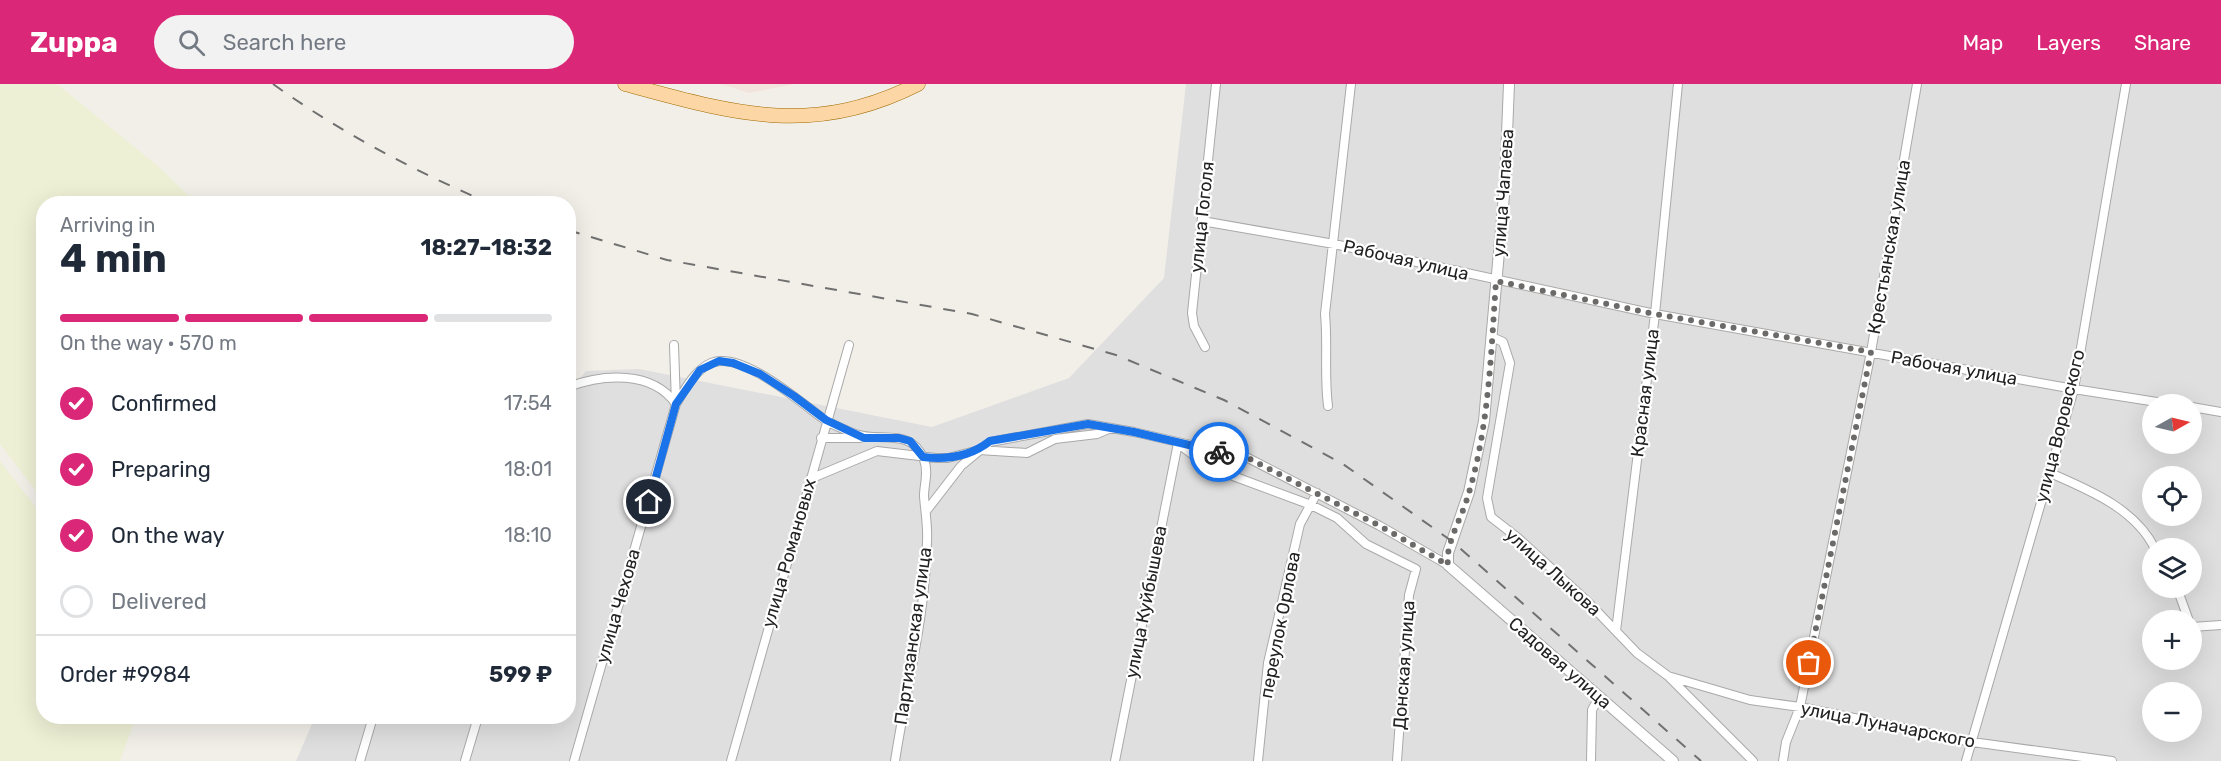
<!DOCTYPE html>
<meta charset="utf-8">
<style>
:root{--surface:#fff;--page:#f2f2f3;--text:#1f2937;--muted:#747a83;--line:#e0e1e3;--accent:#db2777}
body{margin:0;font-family:Rubik,sans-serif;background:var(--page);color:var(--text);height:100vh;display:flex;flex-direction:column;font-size:22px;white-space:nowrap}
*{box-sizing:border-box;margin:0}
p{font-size:20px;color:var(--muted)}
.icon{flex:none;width:33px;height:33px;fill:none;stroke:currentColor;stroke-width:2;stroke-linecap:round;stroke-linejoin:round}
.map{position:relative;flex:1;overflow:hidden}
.panel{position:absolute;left:36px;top:112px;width:540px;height:528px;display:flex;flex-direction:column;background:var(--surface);border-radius:24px;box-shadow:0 6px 24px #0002}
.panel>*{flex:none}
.needle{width:39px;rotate:82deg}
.fabs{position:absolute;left:2142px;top:310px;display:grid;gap:12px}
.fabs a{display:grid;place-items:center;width:60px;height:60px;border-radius:50%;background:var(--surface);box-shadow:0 6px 24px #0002;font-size:30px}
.pin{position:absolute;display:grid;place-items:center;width:51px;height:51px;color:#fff;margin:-26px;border:3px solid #fff;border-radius:50%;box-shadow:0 2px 6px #0007}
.courier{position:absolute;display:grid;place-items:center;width:60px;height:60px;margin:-30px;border:4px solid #1a73e8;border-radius:50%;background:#fff;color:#222;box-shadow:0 2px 8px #0007}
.overview em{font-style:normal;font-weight:700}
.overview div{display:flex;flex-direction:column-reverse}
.overview{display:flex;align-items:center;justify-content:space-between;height:102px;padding:0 24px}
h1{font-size:39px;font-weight:700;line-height:45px}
.bar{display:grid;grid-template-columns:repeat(4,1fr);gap:9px 6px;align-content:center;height:72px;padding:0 24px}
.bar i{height:8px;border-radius:4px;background:var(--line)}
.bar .active{background:var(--accent)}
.bar p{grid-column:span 4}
.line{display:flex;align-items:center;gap:15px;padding:0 24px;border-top:2px solid var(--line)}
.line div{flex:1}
ol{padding:0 24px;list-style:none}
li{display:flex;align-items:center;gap:18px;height:66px}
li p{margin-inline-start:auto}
li .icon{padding:6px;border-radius:50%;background:var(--accent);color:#fff;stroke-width:4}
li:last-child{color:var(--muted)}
li i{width:33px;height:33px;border:3px solid var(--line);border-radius:50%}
header{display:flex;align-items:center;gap:36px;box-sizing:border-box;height:84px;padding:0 30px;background:var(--accent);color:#fff}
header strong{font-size:28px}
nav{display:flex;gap:33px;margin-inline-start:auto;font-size:21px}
.search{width:420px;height:54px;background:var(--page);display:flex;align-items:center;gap:15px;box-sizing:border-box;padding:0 21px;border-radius:33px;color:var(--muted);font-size:22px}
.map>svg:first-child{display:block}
.residential{fill:#e0dfdf;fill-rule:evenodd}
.military{fill:#f3e3dd}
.farmland{fill:#eef0d5}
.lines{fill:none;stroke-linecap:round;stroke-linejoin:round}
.minor-casing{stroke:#a9a9a9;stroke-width:10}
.tertiary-casing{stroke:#a9a9a9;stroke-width:12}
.primary-casing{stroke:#a06b00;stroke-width:15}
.minor{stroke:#fff;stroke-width:8}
.tertiary{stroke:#fff;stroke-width:10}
.primary{stroke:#fcd6a4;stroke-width:14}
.rail{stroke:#707070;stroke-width:2;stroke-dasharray:12 12;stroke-linecap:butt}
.done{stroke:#6b6a68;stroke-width:6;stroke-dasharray:0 10.8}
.route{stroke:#1a73e8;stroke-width:8}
.labels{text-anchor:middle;stroke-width:4.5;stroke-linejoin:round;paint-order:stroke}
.street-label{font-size:18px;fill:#222;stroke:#fff}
</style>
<header>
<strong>Zuppa</strong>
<div class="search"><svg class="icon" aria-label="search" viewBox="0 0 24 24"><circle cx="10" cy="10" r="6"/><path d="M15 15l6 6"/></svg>Search here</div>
<nav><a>Map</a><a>Layers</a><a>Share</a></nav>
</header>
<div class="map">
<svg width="2221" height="677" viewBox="0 0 2221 677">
<rect width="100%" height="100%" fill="#f2efe9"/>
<path class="residential" d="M1186,0H2221V677H296L315,633H568L569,308L586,287L639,285L932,343L1069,294L1164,194ZM2152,321H2192V360H2152ZM2152,393H2192V432H2152ZM2152,465H2192V504H2152ZM2152,537H2192V576H2152ZM2152,609H2192V648H2152Z"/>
<path class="military" d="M721,0H794L749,9Z"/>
<path class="farmland" d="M0,0H57L159,83L197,120H44L43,416L0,360Z
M0,377L43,433L44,633H136L120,677H0Z"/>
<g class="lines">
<defs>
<path id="minor" d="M1202,137L1334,160L1655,230L2074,305L2176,321
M1492,253L1503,258L1510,279L1487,414L1491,433L1518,454L1587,517L1637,569L1668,592L1753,677
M1205,263L1194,242L1192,229L1216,0
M568,277V296
M568,303C603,290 652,286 676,320C685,305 695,286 711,279C742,266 801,319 825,336C833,341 842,344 850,348C878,361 911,341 924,376C929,388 924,400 924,412C925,427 928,442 927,457C926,530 906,605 895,677
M1328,322C1324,291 1328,261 1325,230L1351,0
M2192,323L2221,328
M821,354H860
M1180,361L1196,373L1233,392L1311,421L1337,434L1366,460L1416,485L1409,511L1397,677
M2050,389C2089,406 2136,425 2155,465
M810,395L877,367L936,374H948L979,366L1027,369L1055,355L1097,350L1111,344
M927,426L961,382L990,358L1088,340L1134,348L1248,374L1380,442L1448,481
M2177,504L2189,537
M2192,543L2221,541
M1616,547L1655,230L1678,0
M1668,592L1750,616L1800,623L1972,658L2112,677
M360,677L373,633
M465,677L478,633
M574,677L676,320L674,261
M731,677L849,261
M1115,677L1178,359
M1258,677L1268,579L1300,440L1317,409
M1591,677L1592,626L1599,613
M1783,677L1786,658L1800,623L1871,268L1917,0
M1966,677L2074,305L2126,0"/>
<path id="tertiary" d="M1509,0L1505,100L1484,337L1469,408L1448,469V481L1673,677"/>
<path id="primary" d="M625,0C732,29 812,54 918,0"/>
</defs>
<use href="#minor" class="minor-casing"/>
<use href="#tertiary" class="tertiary-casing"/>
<use href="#primary" class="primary-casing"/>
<use href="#minor" class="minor"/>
<use href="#tertiary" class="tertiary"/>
<use href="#primary" class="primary"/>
<path class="rail" d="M273,0C341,49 415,87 491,120
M568,146L667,176L972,230L1116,271L1224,316L1343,380L1453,458L1701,677"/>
</g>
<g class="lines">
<path class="done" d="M1219,368L1248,374L1380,442L1448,481C1445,461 1461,435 1467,415C1489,345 1491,269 1496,197L1655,230L1871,268L1809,579"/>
<path class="route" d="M649,418L676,320L700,286L719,277L733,279L760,290L794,312L826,336L864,354H899L910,357L923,373C947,376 971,372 990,357L1088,340L1134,348L1219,368"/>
</g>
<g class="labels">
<g class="street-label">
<text transform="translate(1503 109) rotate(-86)" y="6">улица Чапаева</text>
<text transform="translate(1202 133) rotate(-84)" y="6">улица Гоголя</text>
<text transform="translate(1889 163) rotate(-80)" y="6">Крестьянская улица</text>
<text transform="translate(1406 176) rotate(13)" y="6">Рабочая улица</text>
<text transform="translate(1954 284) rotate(10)" y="6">Рабочая улица</text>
<text transform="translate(1645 309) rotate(-83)" y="6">Красная улица</text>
<text transform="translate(2060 342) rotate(-76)" y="6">улица Воровского</text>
<text transform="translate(789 469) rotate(-74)" y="6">улица Романовых</text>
<text transform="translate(1553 488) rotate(42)" y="6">улица Лыкова</text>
<text transform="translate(1146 518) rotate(-79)" y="6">улица Куйбышева</text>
<text transform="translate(618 522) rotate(-74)" y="6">улица Чехова</text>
<text transform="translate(1280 541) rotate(-79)" y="6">переулок Орлова</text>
<text transform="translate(913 552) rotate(-82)" y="6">Партизанская улица</text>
<text transform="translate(1560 579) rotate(41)" y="6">Садовая улица</text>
<text transform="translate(1404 581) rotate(-86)" y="6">Донская улица</text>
<text transform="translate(1888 641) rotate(11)" y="6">улица Луначарского</text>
</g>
</g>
</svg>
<div class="fabs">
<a><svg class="needle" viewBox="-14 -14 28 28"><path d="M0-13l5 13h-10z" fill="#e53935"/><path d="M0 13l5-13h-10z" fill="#747a83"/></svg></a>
<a><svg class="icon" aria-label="locate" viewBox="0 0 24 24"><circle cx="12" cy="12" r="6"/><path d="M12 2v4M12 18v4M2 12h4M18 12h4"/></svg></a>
<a><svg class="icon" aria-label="layers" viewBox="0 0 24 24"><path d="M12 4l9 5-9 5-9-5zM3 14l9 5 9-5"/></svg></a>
<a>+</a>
<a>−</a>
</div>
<div class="pin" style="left:1809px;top:579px;background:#ea580c"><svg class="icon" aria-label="bag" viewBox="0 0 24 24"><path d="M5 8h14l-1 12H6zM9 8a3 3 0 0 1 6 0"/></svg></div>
<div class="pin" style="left:649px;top:418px;background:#1f2937"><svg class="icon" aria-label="home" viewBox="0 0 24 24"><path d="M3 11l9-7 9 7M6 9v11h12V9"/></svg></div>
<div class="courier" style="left:1219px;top:368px"><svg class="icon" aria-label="bike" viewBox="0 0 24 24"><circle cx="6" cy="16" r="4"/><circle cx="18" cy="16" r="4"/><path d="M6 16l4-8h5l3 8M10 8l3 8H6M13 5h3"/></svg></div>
<section class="panel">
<div class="overview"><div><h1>4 min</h1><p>Arriving in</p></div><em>18:27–18:32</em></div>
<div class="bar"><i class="active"></i><i class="active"></i><i class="active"></i><i></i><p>On the way · 570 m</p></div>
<ol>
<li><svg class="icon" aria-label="check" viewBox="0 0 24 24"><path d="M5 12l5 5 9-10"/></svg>Confirmed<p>17:54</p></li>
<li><svg class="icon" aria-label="check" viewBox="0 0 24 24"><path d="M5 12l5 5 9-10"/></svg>Preparing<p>18:01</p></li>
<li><svg class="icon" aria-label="check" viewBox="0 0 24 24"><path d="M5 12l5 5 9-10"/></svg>On the way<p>18:10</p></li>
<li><i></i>Delivered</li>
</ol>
<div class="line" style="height:78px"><div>Order #9984</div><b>599 ₽</b></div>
</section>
</div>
